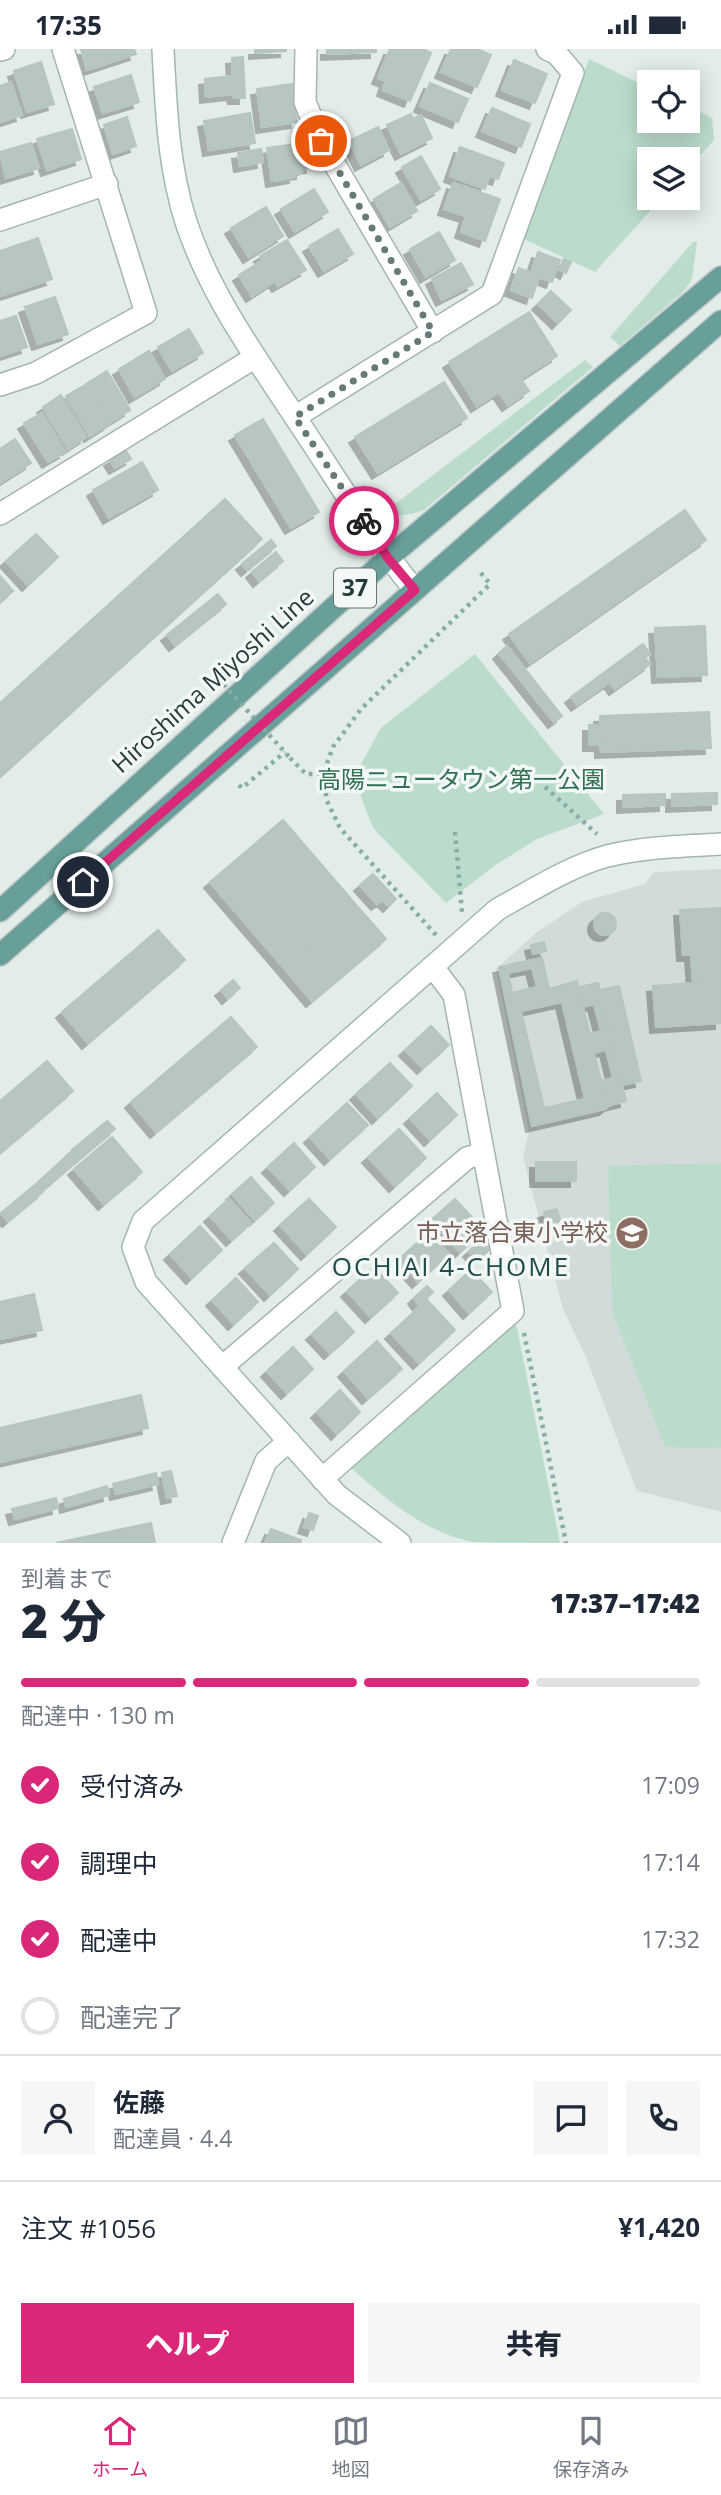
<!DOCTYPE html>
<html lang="ja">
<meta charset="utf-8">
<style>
:root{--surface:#fff;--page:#f6f6f7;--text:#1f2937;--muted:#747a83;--line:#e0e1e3;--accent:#db2777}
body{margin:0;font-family:"Open Sans","Noto Sans JP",sans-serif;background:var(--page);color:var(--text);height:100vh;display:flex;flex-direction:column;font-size:26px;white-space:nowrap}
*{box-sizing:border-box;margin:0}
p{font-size:23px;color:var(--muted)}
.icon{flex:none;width:38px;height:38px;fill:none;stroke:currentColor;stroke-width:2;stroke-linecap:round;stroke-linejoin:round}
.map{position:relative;height:1494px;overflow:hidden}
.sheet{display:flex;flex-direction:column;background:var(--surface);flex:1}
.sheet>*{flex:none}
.tools{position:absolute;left:637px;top:21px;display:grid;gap:14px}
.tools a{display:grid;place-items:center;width:63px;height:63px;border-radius:0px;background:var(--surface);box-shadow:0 4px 18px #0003;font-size:35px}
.pin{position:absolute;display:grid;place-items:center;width:60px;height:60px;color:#fff;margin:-30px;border:4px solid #fff;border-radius:50%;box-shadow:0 2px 7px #0007}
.courier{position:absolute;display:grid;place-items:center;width:70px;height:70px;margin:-35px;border:5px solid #db2777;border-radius:50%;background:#fff;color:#222;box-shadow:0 2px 9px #0007}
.overview em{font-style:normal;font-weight:800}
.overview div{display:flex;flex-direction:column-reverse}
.overview{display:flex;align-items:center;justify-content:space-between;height:119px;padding:0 21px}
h1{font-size:46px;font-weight:800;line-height:52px}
.bar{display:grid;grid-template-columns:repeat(4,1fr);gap:10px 7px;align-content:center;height:84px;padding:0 21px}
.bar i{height:9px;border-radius:5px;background:var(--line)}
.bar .selected{background:var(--accent)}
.bar p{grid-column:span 4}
.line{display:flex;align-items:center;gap:18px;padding:0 21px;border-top:2px solid var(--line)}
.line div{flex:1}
.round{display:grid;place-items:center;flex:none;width:74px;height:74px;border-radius:0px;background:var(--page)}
ol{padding:0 21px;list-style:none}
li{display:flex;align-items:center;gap:21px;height:77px}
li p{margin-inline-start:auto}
li .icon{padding:7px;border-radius:50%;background:var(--accent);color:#fff;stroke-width:4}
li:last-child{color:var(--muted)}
li i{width:38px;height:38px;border:4px solid var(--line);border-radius:50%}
.primary-button{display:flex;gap:14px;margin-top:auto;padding:14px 21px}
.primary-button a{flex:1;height:80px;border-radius:0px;background:var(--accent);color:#fff;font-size:28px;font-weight:800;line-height:80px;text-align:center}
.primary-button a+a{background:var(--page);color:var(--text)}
.status{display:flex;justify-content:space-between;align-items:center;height:49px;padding:0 35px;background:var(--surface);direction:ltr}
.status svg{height:19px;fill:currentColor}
.tabs{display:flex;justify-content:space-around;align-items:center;height:98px;border-top:2px solid var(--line);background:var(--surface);font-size:19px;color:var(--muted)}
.tabs a{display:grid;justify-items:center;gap:4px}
.tabs .selected{color:var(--accent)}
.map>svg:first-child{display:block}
.built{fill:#d1dbd9}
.green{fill:#bcdccb}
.building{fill:#b8c6c3;stroke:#b5c5c1;stroke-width:2;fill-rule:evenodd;filter:url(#shadow)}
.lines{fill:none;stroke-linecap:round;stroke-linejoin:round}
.street-casing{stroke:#a5b4b1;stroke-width:24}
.secondary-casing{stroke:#a1b7b3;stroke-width:24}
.primary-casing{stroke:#c1c8c8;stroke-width:24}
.path{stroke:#85aea9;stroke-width:4.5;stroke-dasharray:3.5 5;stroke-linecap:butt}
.street{stroke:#fff;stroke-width:21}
.secondary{stroke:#fff;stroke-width:21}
.primary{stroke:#699f9b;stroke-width:21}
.path-bridge{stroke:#85aea9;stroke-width:4.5;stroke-dasharray:3.5 5;stroke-linecap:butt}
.done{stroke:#667a77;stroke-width:7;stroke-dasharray:0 12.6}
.route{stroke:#db2777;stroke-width:9}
.labels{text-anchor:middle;stroke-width:7;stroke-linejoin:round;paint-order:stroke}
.shield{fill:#f3f8f7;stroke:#617473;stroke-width:2}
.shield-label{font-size:23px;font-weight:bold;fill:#233c3a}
.street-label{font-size:24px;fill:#233c3a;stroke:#f3f8f7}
.park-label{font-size:24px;fill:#307155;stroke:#f3f8f7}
.education-label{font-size:24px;fill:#785e54;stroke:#f3f8f7;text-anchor:end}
.neighbourhood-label{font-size:26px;letter-spacing:2px;fill:#204d4b;stroke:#f3f8f7}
</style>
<div class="status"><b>17:35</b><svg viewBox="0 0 49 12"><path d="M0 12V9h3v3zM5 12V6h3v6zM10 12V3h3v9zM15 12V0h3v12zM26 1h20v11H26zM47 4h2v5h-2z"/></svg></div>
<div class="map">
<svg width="721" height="1494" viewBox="0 0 721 1494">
<defs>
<filter id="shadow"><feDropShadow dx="-6" dy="6" stdDeviation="0" flood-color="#0004"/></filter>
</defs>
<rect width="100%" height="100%" fill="#e2ece9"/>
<path class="built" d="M721,820V1463L637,1442L586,1308L563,1260L523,1108L529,1082L496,920L536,884L582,853L645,835L654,823Z"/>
<path class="green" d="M589,10L649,39V72H688V57L712,69L714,91L688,120V110H649V149H662L595,223L524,190Z
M693,193H697L692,230L684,242L620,297L610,288Z
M585,311L593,318L424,461C411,465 399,470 387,461Z
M475,605L604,765L537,790L494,817L446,854L373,779L361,748V715L381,679Z
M721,1114V1399L665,1398L612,1262L608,1117Z
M513,1272L517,1279L560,1494C533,1494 499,1494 473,1493C423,1483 385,1449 349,1417Z"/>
<path class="building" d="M81,0H134L136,5L87,21Z
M255,0H286V2L255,4Z
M327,0H376V3L327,5Z
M390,0H423L431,4L410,52L383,41L386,32L378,29Z
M451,0H477L491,6L477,38L441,23Z
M243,8L245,49H234L233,45L206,48L205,30L233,27L232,9Z
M514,11L547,25L535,54L502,41Z
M41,13L54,55L27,63L14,22Z
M131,26L139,53L103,64L94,38Z
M11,33L22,66L0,73V37Z
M430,34L468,50L458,73L420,57Z
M292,35L297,73L262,78L257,40Z
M492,59L530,75L521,98L482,82Z
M250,64L255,94L209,101L204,72Z
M411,65L413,70L421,66L432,89L401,105L387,76Z
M127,68L136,97L113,105L104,76Z
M378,78L389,101L361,116L349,92Z
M72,80L81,110L47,121L37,90Z
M308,93L312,118L302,120V124L294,125L295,128L272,132L267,99Z
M31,94L39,119L6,129L0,103Z
M460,98L504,114L498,130L489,127L485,140L450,127Z
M261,100L263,113L240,117L238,104Z
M421,107L440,140L421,151L402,118Z
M401,134L417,162L390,178L374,150Z
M453,134L500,150L485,192L461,183L466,167L444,160Z
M314,140L328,163L295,183L281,160Z
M266,158L283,187L249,208L231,179Z
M338,180L353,205L324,222L309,197Z
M439,183L455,211L426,228L410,200Z
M38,189L52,230L0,247V202Z
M287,191L306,221L278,237L275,232L252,247L239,226L263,211L260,207Z
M538,203L560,211L552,233L539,228L532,249L511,241L519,219L531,224Z
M564,210L571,213L566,224L559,220Z
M461,214L473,235L442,251L432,230Z
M551,242L571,261L558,274L538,255Z
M55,248L68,285L38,295L25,258Z
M529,263L557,307L521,330L529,342L508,356L499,343L477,357L449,313Z
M16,267L27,298L0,307V272Z
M189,280L203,304L172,322L158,298Z
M149,302L165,330L135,348L119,320Z
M107,322L130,361L109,374L86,335Z
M444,333L467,369L378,424L355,388Z
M85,336L109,375L90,387L66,347Z
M61,346L86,388L68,400L43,358Z
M42,364L65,403L48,413L24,374Z
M263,370L319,463L291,479L235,386Z
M15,390L31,414L0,434V400Z
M126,402L131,410L115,419L110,411Z
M142,413L158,441L109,469L93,441Z
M225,450L262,490L0,728V654Z
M685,461L706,491L530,614L509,585Z
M36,485L58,508L28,536L6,512Z
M271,491L276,497L247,521L242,515Z
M276,503L283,512L259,532L252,523Z
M0,527L13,542L0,554Z
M218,545L226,555L175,596L167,586Z
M705,577L707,626L658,628L655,579Z
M643,595L650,605L645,609L650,615L615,640L610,633L577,656L571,648Z
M507,597L562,667L554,673L499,604Z
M709,663L711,699L601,703L600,667Z
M589,676H600V696H589Z
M717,744V755L672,757V745Z
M665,745V756L623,758V746Z
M283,771L357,857L284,919L210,833Z
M373,825L396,850L389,857L383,851L377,855L360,836Z
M357,857L386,890L312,952L284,919Z
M721,859V932L693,934L691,906H683L680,861Z
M594 875a11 11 0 1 1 22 0a11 11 0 1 1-22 0Z
M158,881L185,911L88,994L62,963Z
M544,893L546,902L533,905L531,896Z
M542,909L549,940L577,932L583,955L602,951L622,1036L606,1040L610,1056L605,1060L532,1077L499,918ZM532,919L537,938L512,944L508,924ZM562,953L585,1050L544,1059L521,962Z
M233,931L240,939L228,949L221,941Z
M721,932V974L656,978L653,937Z
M598,934L602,951L583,955L579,938Z
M619,937L641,1032L622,1036L600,941Z
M594,955L601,982L590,985L583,958Z
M231,968L257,998L156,1083L131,1053Z
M431,977L449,996L423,1019L405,1001Z
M606,1001L613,1029L601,1032L594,1004Z
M47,1012L73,1042L0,1104V1052Z
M390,1014L412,1037L378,1069L356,1045Z
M622,1036L626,1052L610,1056L606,1040Z
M437,1044L457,1066L430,1091L410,1069Z
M347,1054L368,1076L330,1110L310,1088Z
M107,1072L115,1080L79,1110L72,1101Z
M399,1080L426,1109L395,1137L368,1108Z
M112,1088L142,1123L104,1155L74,1120Z
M294,1094L315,1118L290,1141L268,1118Z
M71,1103L78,1111L44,1140L38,1133Z
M536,1113H576V1132H536Z
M251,1128L274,1154L255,1171L232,1145Z
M36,1135L43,1143L8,1172L1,1164Z
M229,1150L251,1174L232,1191L210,1167Z
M309,1150L336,1178L307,1205L280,1176Z
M455,1150L484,1181L460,1203L431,1171Z
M557,1160L560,1172L547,1176L544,1163Z
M200,1177L222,1201L192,1229L170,1205Z
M429,1183L449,1205L418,1233L398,1211Z
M485,1188L493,1197L477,1211L469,1202Z
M274,1194L298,1220L270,1246L245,1219Z
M374,1218L398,1244L371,1268L347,1242Z
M471,1221L492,1243L469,1264L449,1241Z
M236,1229L258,1253L234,1275L212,1251Z
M427,1237L433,1243L419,1256L414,1249Z
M34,1245L42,1281L0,1290V1253Z
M427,1251L455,1281L419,1314L391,1284Z
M336,1263L354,1283L330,1304L312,1285Z
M377,1292L402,1320L368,1349L344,1322Z
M293,1298L313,1320L287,1344L267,1322Z
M340,1341L360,1363L337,1385L317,1363Z
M141,1346L148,1379L0,1413V1379Z
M171,1422L177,1447L167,1449L162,1424Z
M156,1424L158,1435L116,1445L113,1435Z
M107,1437L109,1446L66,1458L64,1450Z
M56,1449L58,1459L15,1470L12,1460Z
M309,1464L318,1467L313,1481L304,1478Z
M151,1474L155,1494H56Z
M271,1480L301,1491L300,1494H265Z"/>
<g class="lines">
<defs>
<path id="street" d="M306,0L305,53L321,92L433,283
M0,1L4,0
M0,171L107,135
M0,336L36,324L146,264L63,0
M295,368L492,245L573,24L557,5L547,0
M0,465L254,309
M222,1318L467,1109L483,1104
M322,1430L513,1262L454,946L433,918
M233,1494L266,1412L289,1392"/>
<path id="secondary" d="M163,0C166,59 168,116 186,173C211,249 260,314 303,380C339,434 373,491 415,541
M400,1494L337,1446L146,1233L133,1198L143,1172L498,860C533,841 568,818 607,807C644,798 683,797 721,795"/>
<path id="primary" d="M0,862L388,509L721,228
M0,906L721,272"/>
</defs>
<use href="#street" class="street-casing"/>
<use href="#secondary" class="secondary-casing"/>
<use href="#primary" class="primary-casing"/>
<path class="path" d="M290,709L306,725H323
M239,736L242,739L285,703
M545,738L597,785
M455,783L462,863
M436,886L340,779L327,752L323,725L333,698L361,660L490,535L480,523
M524,1284L566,1494"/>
<use href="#street" class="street"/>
<use href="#secondary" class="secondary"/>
<use href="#primary" class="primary"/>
<path class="path-bridge" d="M218,629L290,709"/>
</g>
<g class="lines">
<path class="done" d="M321,92L433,283L295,368L364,472"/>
<path class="route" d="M83,833L415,541L388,509L364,472"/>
</g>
<defs>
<symbol id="school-disc" viewBox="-11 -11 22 22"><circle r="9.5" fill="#8d6e63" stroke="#f3f8f7"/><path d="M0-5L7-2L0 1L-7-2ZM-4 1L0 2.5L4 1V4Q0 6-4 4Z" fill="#fff"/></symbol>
</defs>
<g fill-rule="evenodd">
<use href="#school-disc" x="613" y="1165" width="38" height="38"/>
</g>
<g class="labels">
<rect class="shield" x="334" y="519.5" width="42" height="39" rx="5"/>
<g class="shield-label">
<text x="355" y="547">37</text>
</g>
<g class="street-label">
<text transform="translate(213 632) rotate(-42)" y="8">Hiroshima Miyoshi Line</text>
</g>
<g class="park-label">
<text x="461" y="739">高陽ニュータウン第一公園</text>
</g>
<g class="education-label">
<text x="608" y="1192">市立落合東小学校</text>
</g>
<g class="neighbourhood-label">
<text x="451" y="1227">OCHIAI 4-CHOME</text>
</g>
</g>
</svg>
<div class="tools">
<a><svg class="icon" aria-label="locate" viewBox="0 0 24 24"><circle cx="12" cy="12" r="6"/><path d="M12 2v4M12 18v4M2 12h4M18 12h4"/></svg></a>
<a><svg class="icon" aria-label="layers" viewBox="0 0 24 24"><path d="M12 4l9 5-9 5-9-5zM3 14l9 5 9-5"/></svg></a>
</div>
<div class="pin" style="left:321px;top:92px;background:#ea580c"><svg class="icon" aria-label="bag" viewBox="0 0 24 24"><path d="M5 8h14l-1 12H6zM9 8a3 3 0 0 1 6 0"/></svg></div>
<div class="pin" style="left:83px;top:833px;background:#1f2937"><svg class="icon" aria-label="home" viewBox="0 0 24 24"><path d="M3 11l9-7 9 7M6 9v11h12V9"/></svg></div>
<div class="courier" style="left:364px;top:472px"><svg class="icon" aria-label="bike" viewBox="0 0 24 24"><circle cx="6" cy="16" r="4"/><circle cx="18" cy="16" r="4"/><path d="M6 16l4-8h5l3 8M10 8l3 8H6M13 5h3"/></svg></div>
</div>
<section class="sheet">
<div class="overview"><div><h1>2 分</h1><p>到着まで</p></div><em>17:37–17:42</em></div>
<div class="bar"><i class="selected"></i><i class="selected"></i><i class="selected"></i><i></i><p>配達中 · 130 m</p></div>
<ol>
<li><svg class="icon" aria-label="check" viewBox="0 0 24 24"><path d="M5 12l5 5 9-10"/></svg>受付済み<p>17:09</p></li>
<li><svg class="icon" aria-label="check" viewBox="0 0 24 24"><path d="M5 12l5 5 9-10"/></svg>調理中<p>17:14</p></li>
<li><svg class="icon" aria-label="check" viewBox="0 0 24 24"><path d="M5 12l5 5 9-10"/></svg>配達中<p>17:32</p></li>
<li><i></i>配達完了</li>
</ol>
<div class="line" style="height:126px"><a class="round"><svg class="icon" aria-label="person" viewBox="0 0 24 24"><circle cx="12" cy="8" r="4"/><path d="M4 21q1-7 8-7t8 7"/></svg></a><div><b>佐藤</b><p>配達員 · 4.4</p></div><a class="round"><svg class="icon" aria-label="chat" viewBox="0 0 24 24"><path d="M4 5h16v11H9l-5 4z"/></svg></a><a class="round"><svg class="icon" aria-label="phone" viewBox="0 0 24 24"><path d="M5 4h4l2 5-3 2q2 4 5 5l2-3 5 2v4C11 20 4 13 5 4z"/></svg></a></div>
<div class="line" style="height:91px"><div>注文 #1056</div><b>¥1,420</b></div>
<div class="primary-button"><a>ヘルプ</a><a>共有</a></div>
</section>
<nav class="tabs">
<a class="selected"><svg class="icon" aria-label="home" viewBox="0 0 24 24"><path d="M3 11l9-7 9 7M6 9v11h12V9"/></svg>ホーム</a>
<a><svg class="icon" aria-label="map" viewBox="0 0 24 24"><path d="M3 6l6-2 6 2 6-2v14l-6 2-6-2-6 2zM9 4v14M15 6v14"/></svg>地図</a>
<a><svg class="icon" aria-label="saved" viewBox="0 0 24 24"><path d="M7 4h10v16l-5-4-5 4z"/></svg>保存済み</a>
</nav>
